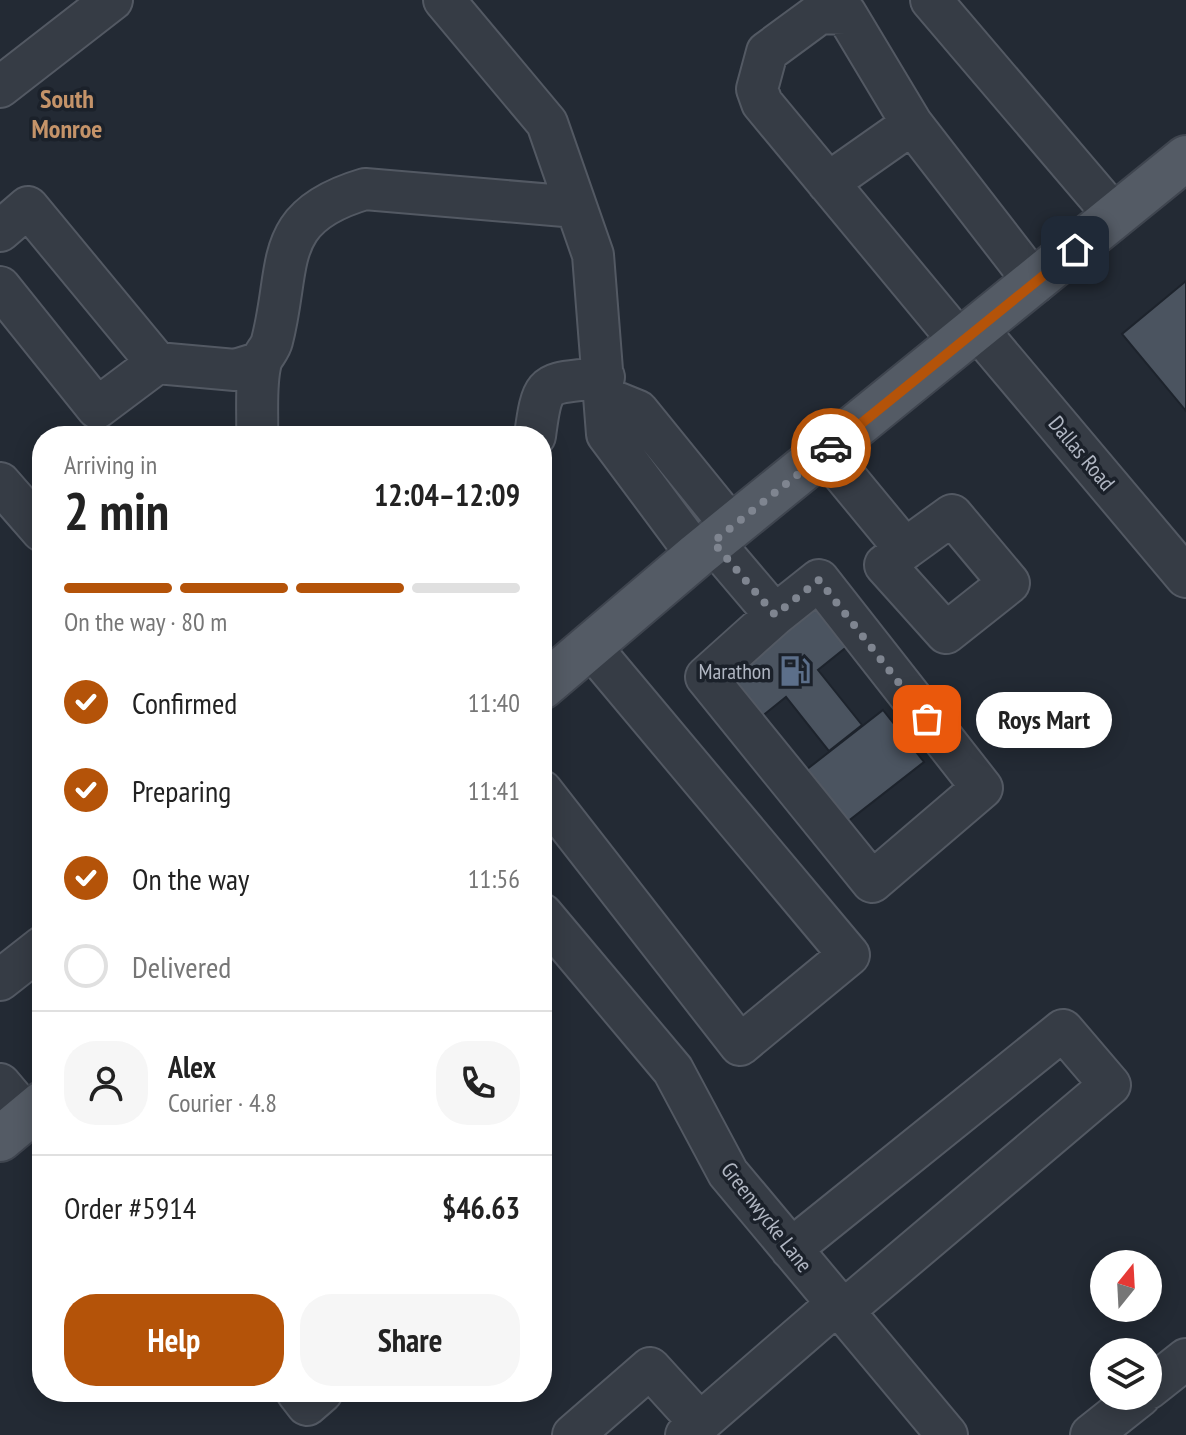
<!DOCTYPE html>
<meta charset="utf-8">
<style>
:root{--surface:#fff;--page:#f6f6f6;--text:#222;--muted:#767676;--line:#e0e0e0;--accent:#b45309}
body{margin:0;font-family:"PT Sans Narrow",sans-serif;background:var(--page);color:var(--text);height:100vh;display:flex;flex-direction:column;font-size:30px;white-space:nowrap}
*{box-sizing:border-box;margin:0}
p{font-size:26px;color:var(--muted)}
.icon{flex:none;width:44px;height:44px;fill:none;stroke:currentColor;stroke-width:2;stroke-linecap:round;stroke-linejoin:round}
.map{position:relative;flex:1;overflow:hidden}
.sheet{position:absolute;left:32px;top:426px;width:520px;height:976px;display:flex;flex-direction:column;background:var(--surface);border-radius:32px;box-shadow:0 4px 20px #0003}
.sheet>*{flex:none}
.needle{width:52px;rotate:18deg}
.controls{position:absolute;left:1090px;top:1250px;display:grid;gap:16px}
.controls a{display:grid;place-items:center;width:72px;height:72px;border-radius:50%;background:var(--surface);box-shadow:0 4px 20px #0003;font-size:40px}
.pin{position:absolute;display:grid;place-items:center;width:68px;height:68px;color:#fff;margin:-34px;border-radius:16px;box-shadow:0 4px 12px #0006}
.courier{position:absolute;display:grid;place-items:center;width:80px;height:80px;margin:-40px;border:6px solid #b45309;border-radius:50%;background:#fff;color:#222;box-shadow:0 2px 10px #0007}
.bubble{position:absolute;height:56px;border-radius:28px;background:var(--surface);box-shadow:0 4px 20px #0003;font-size:26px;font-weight:600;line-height:56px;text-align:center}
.overview em{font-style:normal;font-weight:600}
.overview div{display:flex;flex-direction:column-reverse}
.overview{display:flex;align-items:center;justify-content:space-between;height:136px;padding:0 32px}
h1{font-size:52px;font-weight:600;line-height:60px}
.bar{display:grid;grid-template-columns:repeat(4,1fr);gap:12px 8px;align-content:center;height:96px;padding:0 32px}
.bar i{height:10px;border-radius:6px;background:var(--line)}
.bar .active{background:var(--accent)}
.bar p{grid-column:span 4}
.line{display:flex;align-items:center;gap:20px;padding:0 32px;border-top:2px solid var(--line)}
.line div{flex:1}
.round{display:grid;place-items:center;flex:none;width:84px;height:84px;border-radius:32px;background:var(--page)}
ol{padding:0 32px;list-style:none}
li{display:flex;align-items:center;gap:24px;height:88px}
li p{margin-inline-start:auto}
li .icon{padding:8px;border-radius:50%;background:var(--accent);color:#fff;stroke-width:4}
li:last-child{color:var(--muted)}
li i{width:44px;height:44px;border:4px solid var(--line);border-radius:50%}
.cta{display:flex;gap:16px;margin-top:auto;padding:16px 32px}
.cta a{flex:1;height:92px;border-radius:32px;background:var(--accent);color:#fff;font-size:32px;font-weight:600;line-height:92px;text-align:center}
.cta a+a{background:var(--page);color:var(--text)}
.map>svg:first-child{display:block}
.building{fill:#4b5460;stroke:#1d232c;stroke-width:2}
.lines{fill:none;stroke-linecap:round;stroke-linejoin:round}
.minor-casing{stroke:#535963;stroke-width:44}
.major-casing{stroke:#3f454f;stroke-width:48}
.minor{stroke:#363c45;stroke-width:40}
.major{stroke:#545b65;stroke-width:44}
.done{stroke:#7f8590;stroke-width:8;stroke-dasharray:0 14.4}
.route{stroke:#b45309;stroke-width:10}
.labels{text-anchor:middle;stroke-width:7;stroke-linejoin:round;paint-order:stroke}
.street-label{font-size:22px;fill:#b0b6c2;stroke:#1b212a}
.poi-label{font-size:22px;fill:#b0b6c2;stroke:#1b212a;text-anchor:end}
.quarter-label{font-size:26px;font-weight:bold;fill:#c49369;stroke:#1b212a}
</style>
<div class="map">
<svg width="1186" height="1435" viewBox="0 0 1186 1435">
<rect width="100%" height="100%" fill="#232a34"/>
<path class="building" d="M1186,281V411L1122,334Z
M816,604L849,645L818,670L862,725L829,751L786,697L756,721L722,678Z
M883,710L924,762L847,822L806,770Z"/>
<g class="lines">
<defs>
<path id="minor" d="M444,0L547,123L593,255L607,434L697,555
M931,0L1115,216
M0,87L112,0
M828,183L912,124
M0,231L28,207L157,363
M0,287L97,408L157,363L235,370L261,362
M978,330L1186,577
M961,343L762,103L757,89L767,52L820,13L846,14L912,124L1035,283
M606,398L638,411L732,527
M257,436C258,413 255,384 261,362C263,355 270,349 272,341C292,264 270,217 365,189L576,207
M535,436C543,374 546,386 604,377
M825,452L905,549L952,515L1009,583L946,633L885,565L905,549
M0,483L42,531
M713,542L775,615L819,580L982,788L872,882L706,677L775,615
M542,791L740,1045L849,955L590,646
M542,914L673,1070L728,1173L947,1435
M0,980L42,947
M0,1084L27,1116
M791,1249L1063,1030L1110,1085L843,1311
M1148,1389L1186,1359
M297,1392L307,1405L322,1392
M573,1435L650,1368L700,1423
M686,1435L837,1304
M1091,1435L1140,1396"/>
<path id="major" d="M542,687L697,555L1186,158
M0,1139L42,1104"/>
</defs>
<use href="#minor" class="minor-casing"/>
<use href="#major" class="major-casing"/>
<use href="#minor" class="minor"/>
<use href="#major" class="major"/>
</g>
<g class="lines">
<path class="done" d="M831,448L713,542L775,615L819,580L927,719"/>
<path class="route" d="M831,448L1075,250"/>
</g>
<defs>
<symbol id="fuel-bare" viewBox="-9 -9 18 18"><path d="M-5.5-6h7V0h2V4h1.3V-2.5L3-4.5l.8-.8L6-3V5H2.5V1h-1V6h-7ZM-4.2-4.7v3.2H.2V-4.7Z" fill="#5c6f8a" stroke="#1b212a" stroke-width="2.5" paint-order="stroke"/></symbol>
</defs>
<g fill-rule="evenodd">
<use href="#fuel-bare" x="773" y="649" width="44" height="44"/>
</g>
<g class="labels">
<g class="street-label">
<text transform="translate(1082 453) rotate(50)" y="8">Dallas Road</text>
<text transform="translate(767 1217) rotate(52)" y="8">Greenwycke Lane</text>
</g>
<g class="poi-label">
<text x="771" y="679">Marathon</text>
</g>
<g class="quarter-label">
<text x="67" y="108">South<tspan x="67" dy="30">Monroe</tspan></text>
</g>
</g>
</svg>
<div class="controls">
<a><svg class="needle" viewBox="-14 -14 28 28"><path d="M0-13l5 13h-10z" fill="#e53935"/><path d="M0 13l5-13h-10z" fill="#767676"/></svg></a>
<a><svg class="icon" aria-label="layers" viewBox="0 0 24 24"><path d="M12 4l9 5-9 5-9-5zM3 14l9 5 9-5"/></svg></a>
</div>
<div class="pin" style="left:927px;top:719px;background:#ea580c"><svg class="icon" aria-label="bag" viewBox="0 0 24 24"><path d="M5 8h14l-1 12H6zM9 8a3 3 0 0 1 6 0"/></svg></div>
<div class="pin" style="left:1075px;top:250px;background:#1f2937"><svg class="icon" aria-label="home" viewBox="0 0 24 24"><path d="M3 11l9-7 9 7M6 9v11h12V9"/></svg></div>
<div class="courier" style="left:831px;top:448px"><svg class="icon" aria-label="car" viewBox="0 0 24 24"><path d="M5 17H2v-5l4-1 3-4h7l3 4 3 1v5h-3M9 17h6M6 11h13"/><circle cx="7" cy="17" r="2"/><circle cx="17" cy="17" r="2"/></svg></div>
<div class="bubble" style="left:976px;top:692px;width:136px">Roys Mart</div>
<section class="sheet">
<div class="overview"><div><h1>2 min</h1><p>Arriving in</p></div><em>12:04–12:09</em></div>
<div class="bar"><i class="active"></i><i class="active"></i><i class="active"></i><i></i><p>On the way · 80 m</p></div>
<ol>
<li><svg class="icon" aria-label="check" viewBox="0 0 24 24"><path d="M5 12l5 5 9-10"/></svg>Confirmed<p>11:40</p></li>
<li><svg class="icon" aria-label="check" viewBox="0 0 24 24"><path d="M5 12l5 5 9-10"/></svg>Preparing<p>11:41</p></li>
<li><svg class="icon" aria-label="check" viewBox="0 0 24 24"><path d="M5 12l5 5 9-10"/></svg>On the way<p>11:56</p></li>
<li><i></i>Delivered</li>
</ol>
<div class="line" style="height:144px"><a class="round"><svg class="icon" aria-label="person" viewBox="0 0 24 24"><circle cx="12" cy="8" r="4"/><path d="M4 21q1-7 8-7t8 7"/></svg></a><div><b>Alex</b><p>Courier · 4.8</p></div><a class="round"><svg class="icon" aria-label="phone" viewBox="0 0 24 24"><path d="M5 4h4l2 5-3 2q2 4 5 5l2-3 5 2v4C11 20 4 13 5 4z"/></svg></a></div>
<div class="line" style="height:104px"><div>Order #5914</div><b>$46.63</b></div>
<div class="cta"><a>Help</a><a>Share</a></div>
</section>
</div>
